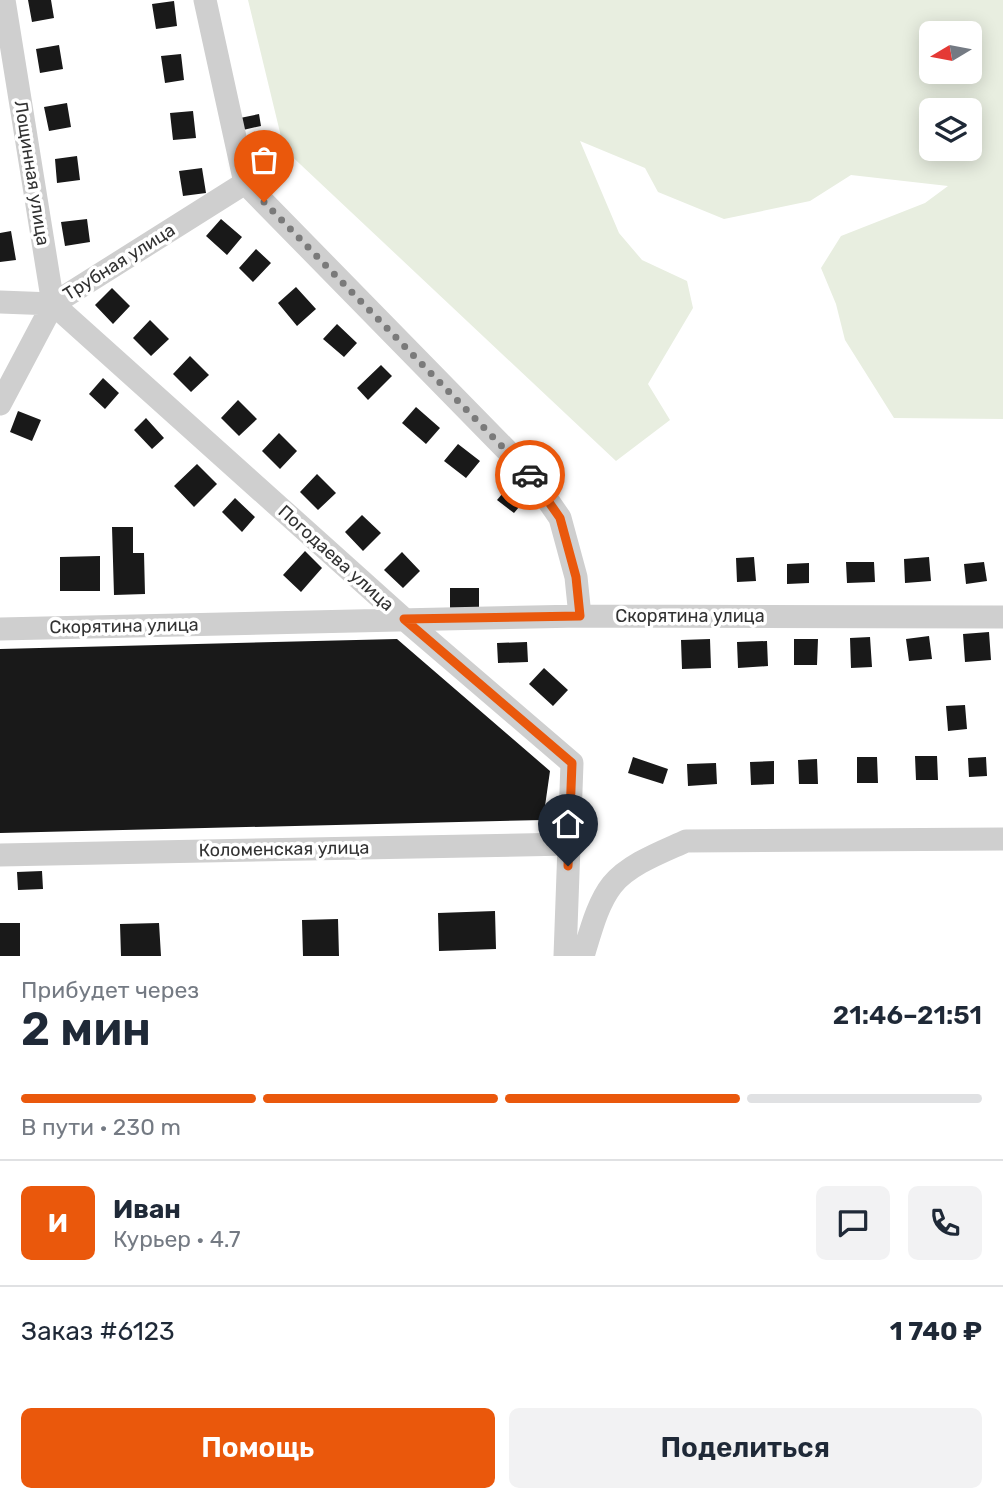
<!DOCTYPE html>
<html lang="ru">
<meta charset="utf-8">
<style>
:root{--surface:#fff;--page:#f2f2f3;--text:#1f2937;--muted:#747a83;--line:#e0e1e3;--accent:#ea580c}
body{margin:0;font-family:Rubik,sans-serif;background:var(--page);color:var(--text);height:100vh;display:flex;flex-direction:column;font-size:26px;white-space:nowrap}
*{box-sizing:border-box;margin:0}
p{font-size:23px;color:var(--muted)}
.icon{flex:none;width:38px;height:38px;fill:none;stroke:currentColor;stroke-width:2;stroke-linecap:round;stroke-linejoin:round}
.map{position:relative;height:956px;overflow:hidden}
.sheet{display:flex;flex-direction:column;background:var(--surface);flex:1}
.sheet>*{flex:none}
.needle{width:46px;rotate:260deg}
.tools{position:absolute;left:919px;top:21px;display:grid;gap:14px}
.tools a{display:grid;place-items:center;width:63px;height:63px;border-radius:10px;background:var(--surface);box-shadow:0 4px 18px #0003;font-size:35px}
.pin{position:absolute;display:grid;place-items:center;width:60px;height:60px;color:#fff;margin:-72px -30px;border-radius:50% 50% 50% 0;rotate:-45deg;box-shadow:0 0 7px #0007}
.pin .icon{rotate:45deg}
.courier{position:absolute;display:grid;place-items:center;width:70px;height:70px;margin:-35px;border:5px solid #ea580c;border-radius:50%;background:#fff;color:#222;box-shadow:0 2px 9px #0007}
.headline em{font-style:normal;font-weight:600}
.headline div{display:flex;flex-direction:column-reverse}
.headline{display:flex;align-items:center;justify-content:space-between;height:119px;padding:0 21px}
h1{font-size:46px;font-weight:600;line-height:52px}
.bar{display:grid;grid-template-columns:repeat(4,1fr);gap:10px 7px;align-content:center;height:84px;padding:0 21px}
.bar i{height:9px;border-radius:5px;background:var(--line)}
.bar .selected{background:var(--accent)}
.bar p{grid-column:span 4}
.line{display:flex;align-items:center;gap:18px;padding:0 21px;border-top:2px solid var(--line)}
.line div{flex:1}
.round{display:grid;place-items:center;flex:none;width:74px;height:74px;border-radius:10px;background:var(--page)}
.action{display:flex;gap:14px;margin-top:auto;padding:14px 21px}
.action a{flex:1;height:80px;border-radius:10px;background:var(--accent);color:#fff;font-size:28px;font-weight:600;line-height:80px;text-align:center}
.action a+a{background:var(--page);color:var(--text)}
.map>svg:first-child{display:block}
.green{fill:#e8eee0;fill-rule:evenodd}
.building{fill:#191919}
.lines{fill:none;stroke-linecap:round;stroke-linejoin:round}
.minor{stroke:#cfcfcf;stroke-width:23}
.done{stroke:#7a7a7a;stroke-width:7;stroke-dasharray:0 12.6}
.route{stroke:#ea580c;stroke-width:9}
.labels{text-anchor:middle;stroke-width:7;stroke-linejoin:round;paint-order:stroke}
.street-label{font-size:18px;fill:#323232;stroke:#fff}
</style>
<div class="map">
<svg width="1003" height="956" viewBox="0 0 1003 956">
<rect width="100%" height="100%" fill="#fff"/>
<path class="green" d="M248,0H1003V419L894,418L845,340L836,304L821,268L841,236L925,203L948,186L851,175L810,201L724,219L658,192L645,168L580,141L619,233L642,260L687,281L693,308L648,384L670,420L616,461L284,149ZM931,33H970V72H931ZM931,110H970V149H931Z"/>
<path class="building" d="M28,0H51L54,18L32,22Z
M174,1L177,26L156,29L152,4Z
M59,45L63,69L40,73L36,49Z
M181,54L184,80L165,83L161,56Z
M67,103L71,127L49,131L44,107Z
M193,111L196,138L173,140L170,113Z
M259,114L261,126L243,130L240,118Z
M77,156L80,180L57,183L55,159Z
M202,168L206,193L183,196L179,171Z
M87,219L90,242L65,246L61,222Z
M221,219L242,237L227,255L206,236Z
M11,231L16,260L0,262V233Z
M256,249L271,263L253,282L239,268Z
M296,287L316,309L297,326L278,303Z
M112,288L130,306L113,324L95,305Z
M150,320L169,339L151,356L133,338Z
M337,324L357,343L344,357L323,339Z
M190,356L209,375L191,392L173,374Z
M381,365L392,376L368,400L357,388Z
M103,378L119,393L105,409L89,394Z
M238,400L257,419L239,436L221,418Z
M416,407L440,428L426,444L402,423Z
M18,411L41,420L32,441L10,432Z
M146,418L164,438L152,449L134,430Z
M279,433L297,451L280,469L262,451Z
M458,444L480,461L466,478L444,461Z
M197,464L217,484L194,507L174,486Z
M317,474L336,493L318,510L300,492Z
M508,487L525,500L514,513L497,500Z
M235,498L255,517L242,532L222,512Z
M362,515L381,533L363,551L345,532Z
M112,527H133V553H144L145,594L114,595Z
M305,551L322,568L301,592L283,575Z
M402,552L420,571L403,588L384,570Z
M100,556V591H60V557Z
M754,557L756,581L737,582L736,558Z
M929,557L931,581L905,583L904,559Z
M846,562H874L875,582L847,583Z
M984,562L987,581L966,584L964,564Z
M809,563V583L787,584V564Z
M450,588H479V610H450Z
M989,632L991,660L965,662L963,634Z
M929,636L932,659L909,661L906,639Z
M870,637L872,667L851,668L850,638Z
M397,639L550,771L543,820L0,833V649Z
M710,639L711,668L682,669L681,640Z
M794,639H818L817,665H794Z
M767,641L768,666L738,668L737,642Z
M527,642L528,662L498,663L497,643Z
M544,668L568,690L553,706L529,684Z
M965,705L967,729L948,731L946,706Z
M915,756H937L938,780H916Z
M633,757L668,769L663,784L628,773Z
M857,757H877L878,783H857Z
M986,757L987,776L969,777L968,758Z
M817,759L818,784H799L798,760Z
M774,761V784L751,785L750,762Z
M716,763L717,784L688,786L687,764Z
M42,871L43,889L18,890L17,872Z
M495,911L496,949L439,951L438,913Z
M338,919L339,956H303L302,920Z
M0,923H20V956H0Z
M159,923L161,956H121L120,924Z"/>
<g class="lines">
<path class="minor" d="M4,0L53,304
M205,0L245,183L529,473L560,518L576,577L580,616
M0,302L53,304
M53,304L404,619L572,763L565,956
M0,404L53,304L245,183
M0,629L580,616L1003,617
M0,855L569,844
M583,956C590,934 597,904 612,885C629,864 662,852 686,841L1003,839"/>
</g>
<g class="lines">
<path class="done" d="M264,202L530,475"/>
<path class="route" d="M530,475L560,518L576,577L580,616L404,619L572,763L568,866"/>
</g>
<g class="labels">
<g class="street-label">
<text transform="translate(32 173) rotate(81)" y="6">Лощинная улица</text>
<text transform="translate(119 262) rotate(-32)" y="6">Трубная улица</text>
<text transform="translate(336 558) rotate(42)" y="6">Погодаева улица</text>
<text x="690" y="622">Скорятина улица</text>
<text transform="translate(124 626) rotate(-1)" y="6">Скорятина улица</text>
<text transform="translate(284 849) rotate(-1)" y="6">Коломенская улица</text>
</g>
</g>
</svg>
<div class="tools">
<a><svg class="needle" viewBox="-14 -14 28 28"><path d="M0-13l5 13h-10z" fill="#e53935"/><path d="M0 13l5-13h-10z" fill="#747a83"/></svg></a>
<a><svg class="icon" aria-label="layers" viewBox="0 0 24 24"><path d="M12 4l9 5-9 5-9-5zM3 14l9 5 9-5"/></svg></a>
</div>
<div class="pin" style="left:264px;top:202px;background:#ea580c"><svg class="icon" aria-label="bag" viewBox="0 0 24 24"><path d="M5 8h14l-1 12H6zM9 8a3 3 0 0 1 6 0"/></svg></div>
<div class="pin" style="left:568px;top:866px;background:#1f2937"><svg class="icon" aria-label="home" viewBox="0 0 24 24"><path d="M3 11l9-7 9 7M6 9v11h12V9"/></svg></div>
<div class="courier" style="left:530px;top:475px"><svg class="icon" aria-label="car" viewBox="0 0 24 24"><path d="M5 17H2v-5l4-1 3-4h7l3 4 3 1v5h-3M9 17h6M6 11h13"/><circle cx="7" cy="17" r="2"/><circle cx="17" cy="17" r="2"/></svg></div>
</div>
<section class="sheet">
<div class="headline"><div><h1>2 мин</h1><p>Прибудет через</p></div><em>21:46–21:51</em></div>
<div class="bar"><i class="selected"></i><i class="selected"></i><i class="selected"></i><i></i><p>В пути · 230 m</p></div>
<div class="line" style="height:126px"><b class="round" style="background:var(--accent);color:#fff">И</b><div><b>Иван</b><p>Курьер · 4.7</p></div><a class="round"><svg class="icon" aria-label="chat" viewBox="0 0 24 24"><path d="M4 5h16v11H9l-5 4z"/></svg></a><a class="round"><svg class="icon" aria-label="phone" viewBox="0 0 24 24"><path d="M5 4h4l2 5-3 2q2 4 5 5l2-3 5 2v4C11 20 4 13 5 4z"/></svg></a></div>
<div class="line" style="height:91px"><div>Заказ #6123</div><b>1 740 ₽</b></div>
<div class="action"><a>Помощь</a><a>Поделиться</a></div>
</section>
